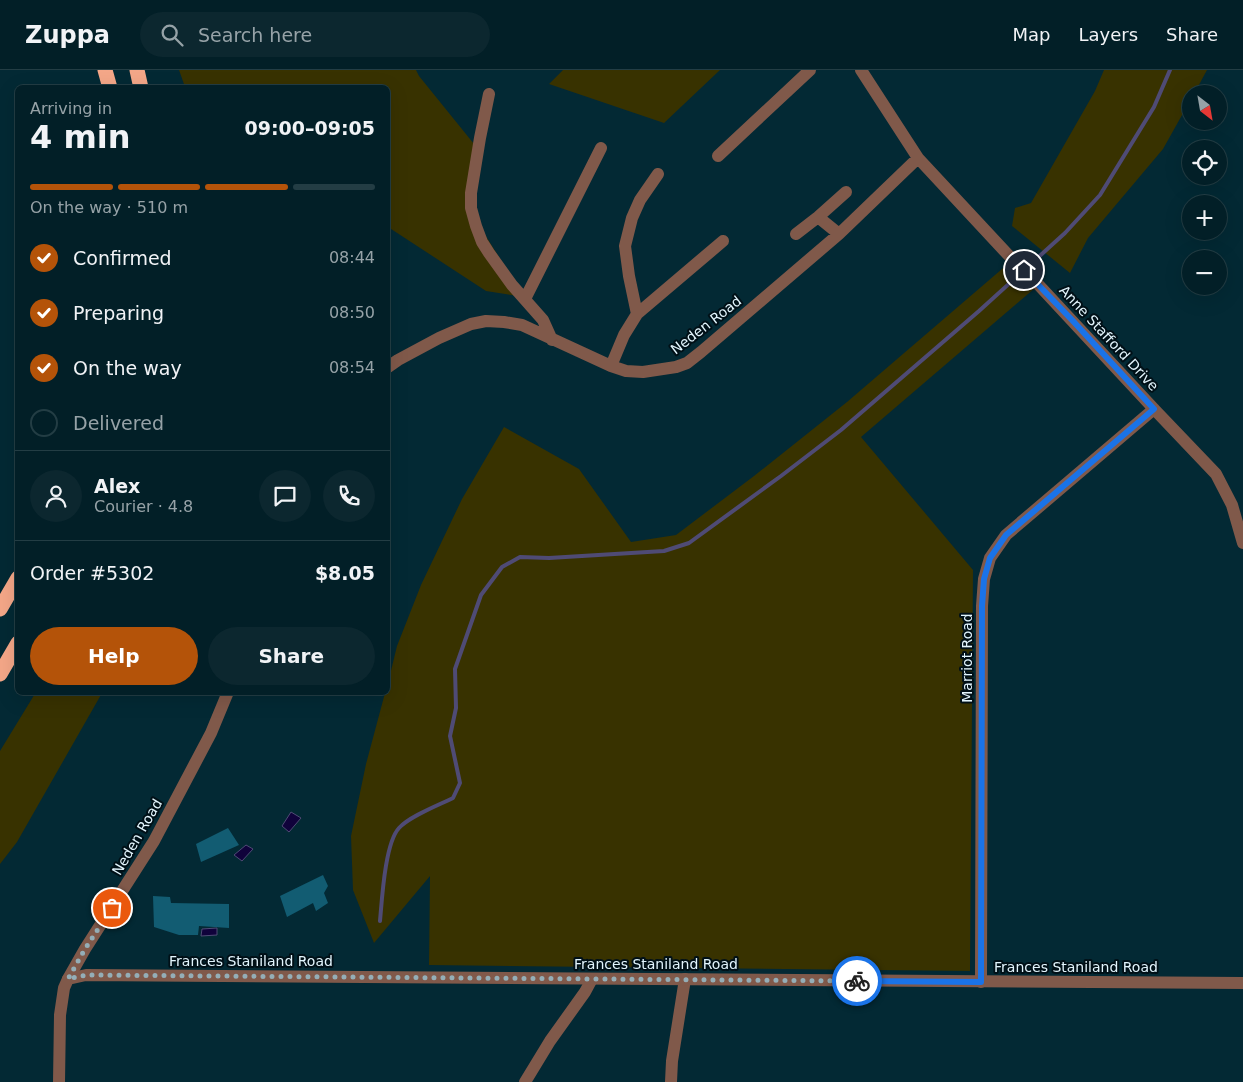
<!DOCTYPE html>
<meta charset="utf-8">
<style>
:root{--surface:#021f27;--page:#0c272f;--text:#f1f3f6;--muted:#96a2a7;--line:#233d44;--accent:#b45309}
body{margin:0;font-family:"DejaVu Sans",sans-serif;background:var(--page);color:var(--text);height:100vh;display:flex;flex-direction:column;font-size:19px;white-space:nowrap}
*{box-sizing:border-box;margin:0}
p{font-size:16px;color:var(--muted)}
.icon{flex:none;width:28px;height:28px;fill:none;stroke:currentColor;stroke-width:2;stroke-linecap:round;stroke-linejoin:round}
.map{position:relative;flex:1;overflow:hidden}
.drawer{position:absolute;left:15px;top:15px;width:375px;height:610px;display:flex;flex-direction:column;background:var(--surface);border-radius:8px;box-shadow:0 5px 20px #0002,0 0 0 1px var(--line)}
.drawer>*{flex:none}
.needle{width:32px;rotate:149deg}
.fabs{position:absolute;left:1182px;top:15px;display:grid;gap:10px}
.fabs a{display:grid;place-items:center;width:45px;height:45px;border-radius:50%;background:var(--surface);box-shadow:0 5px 20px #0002,0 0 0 1px var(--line);font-size:25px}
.pin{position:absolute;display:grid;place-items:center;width:42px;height:42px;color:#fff;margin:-21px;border:2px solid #fff;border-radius:50%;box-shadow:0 1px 5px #0007}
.courier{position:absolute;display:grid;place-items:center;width:50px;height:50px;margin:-25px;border:4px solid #1a73e8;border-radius:50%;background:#fff;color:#222;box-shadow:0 1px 6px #0007}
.head em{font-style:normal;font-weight:600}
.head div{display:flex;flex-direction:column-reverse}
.head{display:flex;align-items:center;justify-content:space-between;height:85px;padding:0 15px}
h1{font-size:32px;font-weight:600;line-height:38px}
.bar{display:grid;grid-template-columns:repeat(4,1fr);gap:8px 5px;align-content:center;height:60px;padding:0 15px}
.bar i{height:6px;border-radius:4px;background:var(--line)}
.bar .current{background:var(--accent)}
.bar p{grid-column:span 4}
.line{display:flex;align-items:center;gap:12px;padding:0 15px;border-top:1px solid var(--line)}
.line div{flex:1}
.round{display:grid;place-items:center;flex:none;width:52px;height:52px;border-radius:26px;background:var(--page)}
ol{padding:0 15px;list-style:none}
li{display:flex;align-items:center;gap:15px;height:55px}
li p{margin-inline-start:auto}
li .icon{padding:5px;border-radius:50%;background:var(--accent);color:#fff;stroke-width:4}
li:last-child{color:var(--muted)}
li i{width:28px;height:28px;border:2px solid var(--line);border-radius:50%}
.cta{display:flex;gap:10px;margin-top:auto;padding:10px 15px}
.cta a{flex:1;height:58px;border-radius:30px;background:var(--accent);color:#fff;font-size:20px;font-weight:600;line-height:58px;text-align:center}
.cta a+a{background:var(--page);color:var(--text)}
header{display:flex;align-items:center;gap:30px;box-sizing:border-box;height:70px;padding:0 25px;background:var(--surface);border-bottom:1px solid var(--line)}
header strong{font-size:24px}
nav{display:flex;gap:28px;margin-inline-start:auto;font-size:18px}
.search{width:350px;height:45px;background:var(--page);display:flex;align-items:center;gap:12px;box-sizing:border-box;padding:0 18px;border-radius:28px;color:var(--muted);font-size:19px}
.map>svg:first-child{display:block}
.green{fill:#383200}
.water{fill:#10023b;stroke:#4f4b75}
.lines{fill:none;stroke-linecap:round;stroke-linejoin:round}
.stream{stroke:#4f4b75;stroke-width:4}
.building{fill:#125c72}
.minor{stroke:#80594a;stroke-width:12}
.tertiary{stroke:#80594a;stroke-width:12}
.motorway{stroke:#f4a788;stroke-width:15}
.done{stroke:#94aeb7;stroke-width:5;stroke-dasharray:0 9}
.route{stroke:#1a73e8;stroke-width:6}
.labels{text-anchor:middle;stroke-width:4;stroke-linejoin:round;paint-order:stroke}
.street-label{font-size:14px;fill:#e2f5fd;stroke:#001017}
</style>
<header>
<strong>Zuppa</strong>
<div class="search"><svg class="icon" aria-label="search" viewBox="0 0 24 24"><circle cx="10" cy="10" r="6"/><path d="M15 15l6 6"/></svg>Search here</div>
<nav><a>Map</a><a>Layers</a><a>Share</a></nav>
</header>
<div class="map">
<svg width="1243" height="1012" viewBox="0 0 1243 1012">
<rect width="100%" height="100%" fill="#032934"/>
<path class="green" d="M179,0H416L419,6L474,74L472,130L482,160L524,227L486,221L388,157V18L185,17Z
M563,0H720L664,53L549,14Z
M1104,0H1207L1194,24H1191V29L1163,79L1088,168L1070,203L1012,156L1015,138L1031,133L1095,21Z
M1009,193L1035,218L861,367L973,500L970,901L429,895L430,806L374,873L353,820L351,766L366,694L385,623L388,622V613L397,576L421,515L462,429L504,357L579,399L631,472L676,465L754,406L847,332Z
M36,622L102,623L17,772L0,794V681Z"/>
<path class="water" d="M291,742L301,748L289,762L282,756Z
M246,775L253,779L242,791L234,785Z
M217,858V865L201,866L202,859Z"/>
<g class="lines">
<path class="stream" d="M380,851C382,829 385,773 399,758C410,746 439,735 453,728L460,713L450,666L456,638L455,599L481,525L502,497L520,487L549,488L664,481L689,473L781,406L841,360L979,241L1065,163L1100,125L1154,37L1170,0"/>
</g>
<path class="building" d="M228,758L239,775L201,792L196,774Z
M323,805L328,816L324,823L328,833L316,841L313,833L287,847L280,826Z
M153,826L170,827L171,833L229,834V858L199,856L198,865H179L154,857Z"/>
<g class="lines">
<path class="minor" d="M861,0L918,88L1012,189L1035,211L1154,339L1216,404L1232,435L1243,473
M489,24L480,68L471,123V138L476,156L482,172L489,183L512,215L543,250L552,270
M718,86L810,0
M818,147L839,164
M796,164L818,147L846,122
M525,229L601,78
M637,244L629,206L625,176L632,148L640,130L658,104
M611,296L624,265L637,244L723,171
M388,297L398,290L439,268L471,254L486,251L504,252L522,255L611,296L626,301L643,302L676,297L687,293L701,282L839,164L918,88
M68,909L85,879L154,771L211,663L228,622
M981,912L982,536L984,509L990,488L1006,465L1154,339
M525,1012L550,971L585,922L592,909
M671,1012L672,991L685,909"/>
<path class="tertiary" d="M59,1012L60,945L64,918L68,909L86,905L1243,913"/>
<path class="motorway" d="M105,0L110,18
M137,0L141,18
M0,539L18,508
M0,604L18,573"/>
</g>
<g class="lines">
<path class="done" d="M112,838L85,879L68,909L86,905L857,911"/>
<path class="route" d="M857,911L981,912L982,536L984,509L990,488L1006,465L1154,339L1073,251L1024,200"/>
</g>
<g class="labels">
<g class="street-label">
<text transform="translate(706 255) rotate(-38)" y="5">Neden Road</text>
<text transform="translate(1109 268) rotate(47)" y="5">Anne Stafford Drive</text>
<text transform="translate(967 588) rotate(-90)" y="5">Marriot Road</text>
<text transform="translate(137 767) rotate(-60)" y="5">Neden Road</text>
<text x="251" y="896">Frances Staniland Road</text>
<text x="656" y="899">Frances Staniland Road</text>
<text x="1076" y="902">Frances Staniland Road</text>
</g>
</g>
</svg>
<div class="fabs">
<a><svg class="needle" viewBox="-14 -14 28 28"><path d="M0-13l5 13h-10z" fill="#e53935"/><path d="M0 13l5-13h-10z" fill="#96a2a7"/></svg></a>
<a><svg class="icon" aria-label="locate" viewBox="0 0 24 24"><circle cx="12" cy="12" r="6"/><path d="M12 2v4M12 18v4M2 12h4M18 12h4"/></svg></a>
<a>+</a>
<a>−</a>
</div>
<div class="pin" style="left:112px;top:838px;background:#ea580c"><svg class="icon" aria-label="bag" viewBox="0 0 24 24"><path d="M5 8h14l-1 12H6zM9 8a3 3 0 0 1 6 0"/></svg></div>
<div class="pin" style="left:1024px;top:200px;background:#1f2937"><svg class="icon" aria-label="home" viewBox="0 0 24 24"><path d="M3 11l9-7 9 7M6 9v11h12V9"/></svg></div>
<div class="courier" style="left:857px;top:911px"><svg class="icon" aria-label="bike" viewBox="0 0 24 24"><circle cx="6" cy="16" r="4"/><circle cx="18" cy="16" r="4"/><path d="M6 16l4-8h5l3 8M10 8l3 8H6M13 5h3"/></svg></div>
<section class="drawer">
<div class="head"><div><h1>4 min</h1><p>Arriving in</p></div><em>09:00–09:05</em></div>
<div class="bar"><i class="current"></i><i class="current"></i><i class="current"></i><i></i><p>On the way · 510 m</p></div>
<ol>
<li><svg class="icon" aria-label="check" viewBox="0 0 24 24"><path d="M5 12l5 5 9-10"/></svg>Confirmed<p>08:44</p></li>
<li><svg class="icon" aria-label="check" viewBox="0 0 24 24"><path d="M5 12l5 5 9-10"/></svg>Preparing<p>08:50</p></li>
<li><svg class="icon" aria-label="check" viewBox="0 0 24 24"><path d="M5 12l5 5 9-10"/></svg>On the way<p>08:54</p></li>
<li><i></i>Delivered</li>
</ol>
<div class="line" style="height:90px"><a class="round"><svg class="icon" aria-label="person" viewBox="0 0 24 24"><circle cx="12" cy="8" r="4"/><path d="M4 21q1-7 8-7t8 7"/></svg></a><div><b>Alex</b><p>Courier · 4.8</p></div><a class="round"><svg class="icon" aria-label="chat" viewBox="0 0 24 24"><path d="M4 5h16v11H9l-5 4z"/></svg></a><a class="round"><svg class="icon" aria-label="phone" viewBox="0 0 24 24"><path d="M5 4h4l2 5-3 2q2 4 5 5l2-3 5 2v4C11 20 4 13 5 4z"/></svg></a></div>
<div class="line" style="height:65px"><div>Order #5302</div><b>$8.05</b></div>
<div class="cta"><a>Help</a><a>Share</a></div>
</section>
</div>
